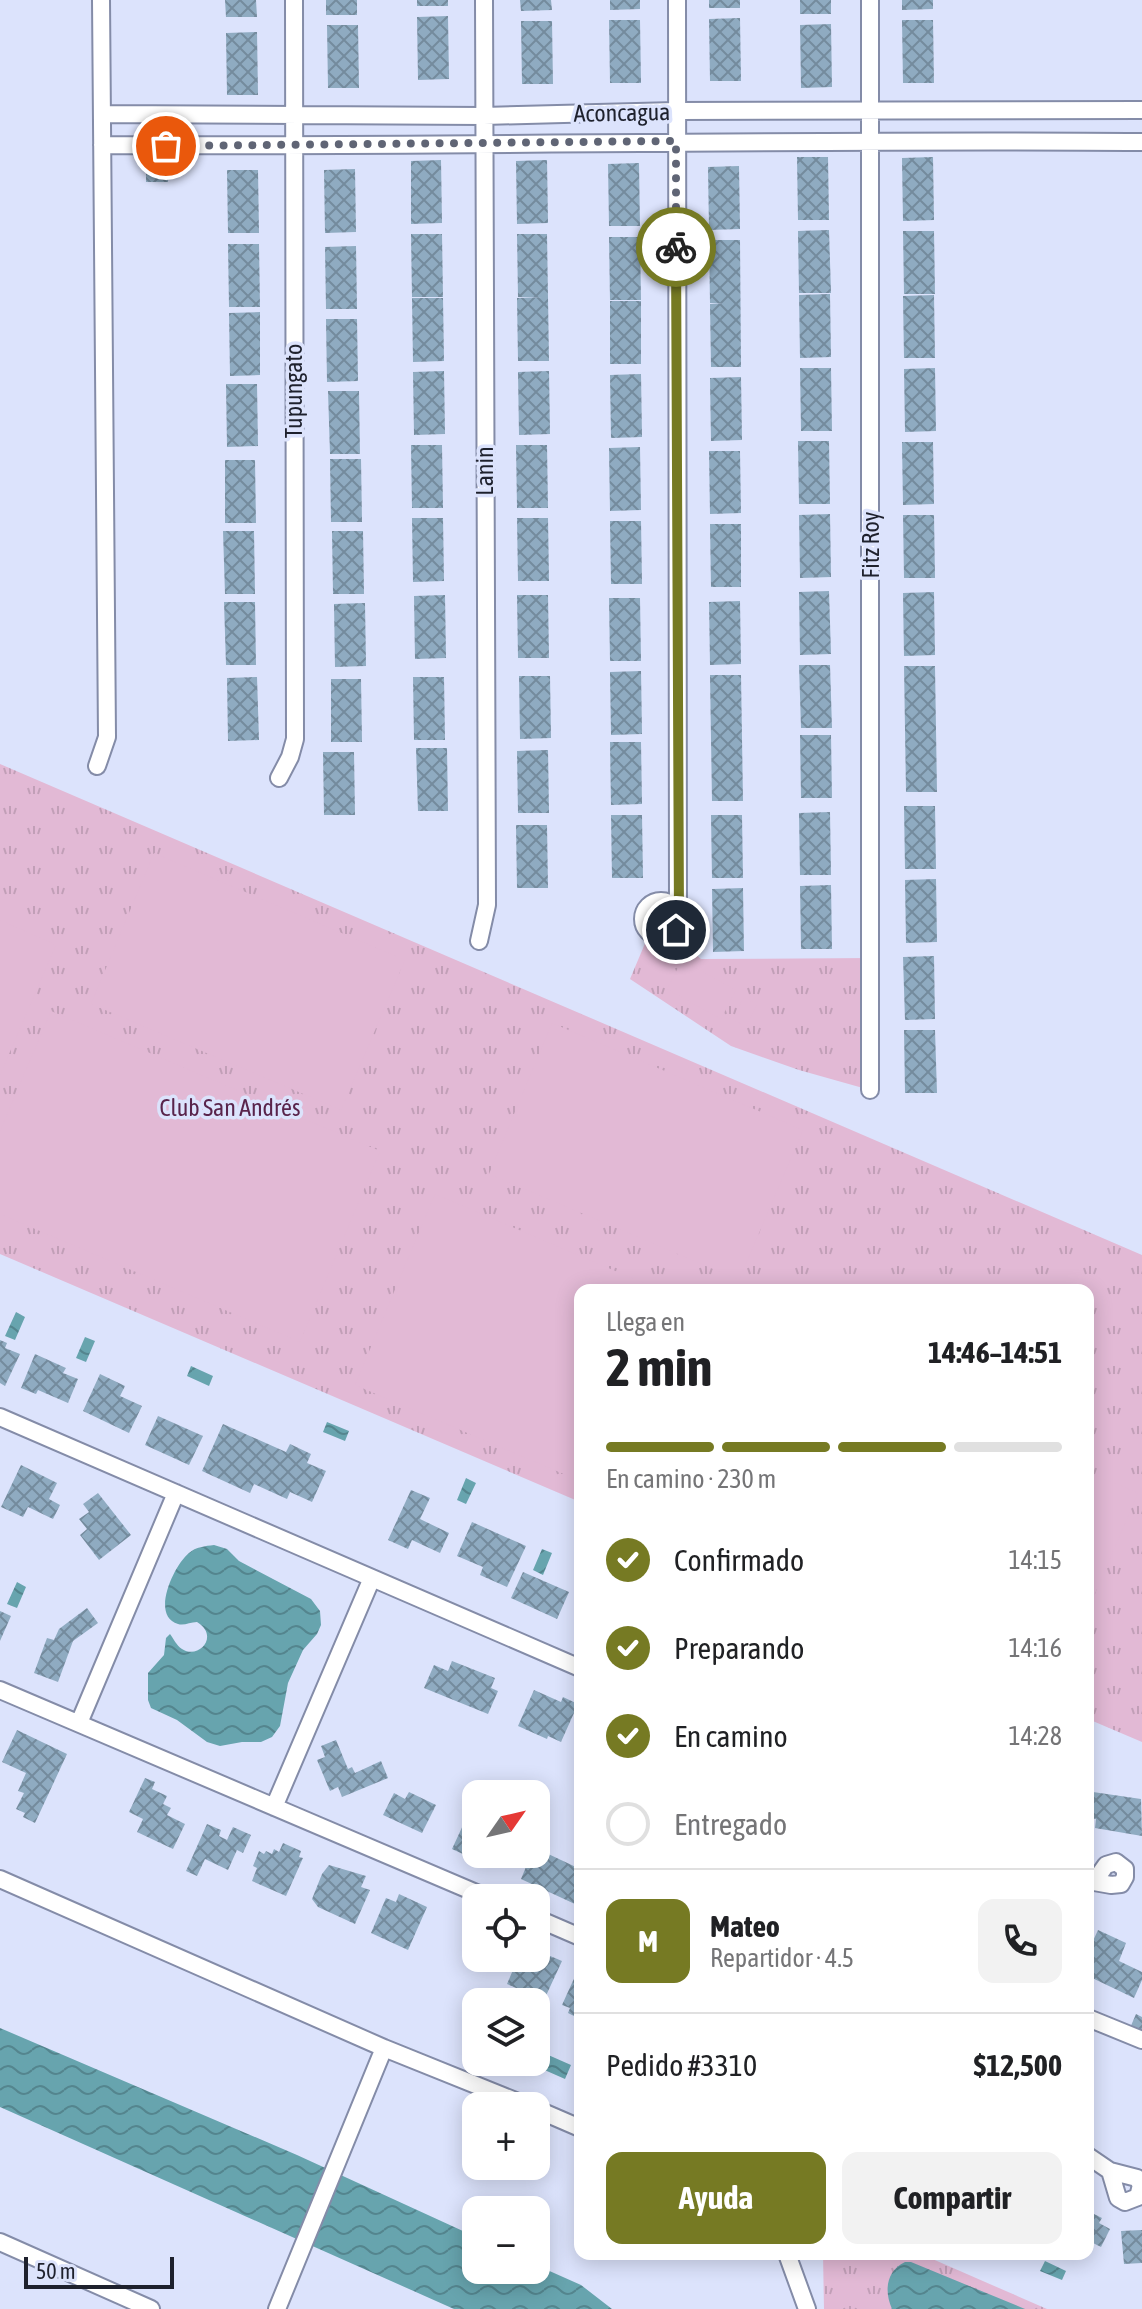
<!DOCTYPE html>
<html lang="es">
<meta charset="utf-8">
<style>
:root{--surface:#fff;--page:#f2f2f2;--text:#202124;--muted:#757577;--line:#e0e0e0;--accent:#767a23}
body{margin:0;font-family:"Asap Condensed",sans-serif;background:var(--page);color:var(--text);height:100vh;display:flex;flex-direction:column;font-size:30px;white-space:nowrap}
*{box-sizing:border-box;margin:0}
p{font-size:26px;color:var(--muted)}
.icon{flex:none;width:44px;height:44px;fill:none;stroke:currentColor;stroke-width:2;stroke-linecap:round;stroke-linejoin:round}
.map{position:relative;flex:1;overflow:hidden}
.drawer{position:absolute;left:574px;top:1284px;width:520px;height:976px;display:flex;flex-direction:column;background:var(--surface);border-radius:16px;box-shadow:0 4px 20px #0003}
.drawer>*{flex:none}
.needle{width:52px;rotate:56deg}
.buttons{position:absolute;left:462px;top:1780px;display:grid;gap:16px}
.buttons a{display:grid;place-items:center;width:88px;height:88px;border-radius:16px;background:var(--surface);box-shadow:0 4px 20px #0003;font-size:40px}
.scale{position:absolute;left:24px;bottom:20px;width:150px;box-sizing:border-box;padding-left:8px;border:4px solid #1e212d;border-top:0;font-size:22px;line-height:28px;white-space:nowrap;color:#1e212d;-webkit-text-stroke:6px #dce3fc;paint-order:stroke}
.pin{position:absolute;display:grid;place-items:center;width:68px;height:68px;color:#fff;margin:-34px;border:4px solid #fff;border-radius:50%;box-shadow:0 2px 8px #0007}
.courier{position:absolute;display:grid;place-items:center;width:80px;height:80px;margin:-40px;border:6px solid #767a23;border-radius:50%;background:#fff;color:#222;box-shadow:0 2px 10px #0007}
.summary em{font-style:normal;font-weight:700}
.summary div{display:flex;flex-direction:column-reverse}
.summary{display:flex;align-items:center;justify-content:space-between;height:136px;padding:0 32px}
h1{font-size:52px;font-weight:700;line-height:60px}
.bar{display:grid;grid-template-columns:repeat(4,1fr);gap:12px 8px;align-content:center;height:96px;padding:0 32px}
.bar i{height:10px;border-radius:6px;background:var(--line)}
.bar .selected{background:var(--accent)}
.bar p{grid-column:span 4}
.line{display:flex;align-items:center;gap:20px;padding:0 32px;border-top:2px solid var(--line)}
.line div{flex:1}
.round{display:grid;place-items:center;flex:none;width:84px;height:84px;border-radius:16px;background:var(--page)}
ol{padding:0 32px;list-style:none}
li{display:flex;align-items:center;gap:24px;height:88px}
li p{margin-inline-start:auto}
li .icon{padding:8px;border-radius:50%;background:var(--accent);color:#fff;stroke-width:4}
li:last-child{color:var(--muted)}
li i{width:44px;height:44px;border:4px solid var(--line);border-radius:50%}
.action{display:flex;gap:16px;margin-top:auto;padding:16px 32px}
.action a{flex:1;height:92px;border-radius:16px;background:var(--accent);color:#fff;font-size:32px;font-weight:700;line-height:92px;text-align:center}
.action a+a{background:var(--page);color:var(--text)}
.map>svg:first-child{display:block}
.grass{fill:url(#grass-tufts)}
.garden{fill:#e2b9d5}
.water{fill:url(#water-waves)}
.building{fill:url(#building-cross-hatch)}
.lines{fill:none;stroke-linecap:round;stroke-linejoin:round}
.street-casing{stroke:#848ca8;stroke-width:20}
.street{stroke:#fff;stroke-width:16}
.done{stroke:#606575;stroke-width:8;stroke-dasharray:0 14.4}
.route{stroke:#767a23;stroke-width:10}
.labels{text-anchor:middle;stroke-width:7;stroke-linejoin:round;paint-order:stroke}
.street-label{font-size:24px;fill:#1e212d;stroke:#dce3fc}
.park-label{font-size:24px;fill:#59244b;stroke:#dce3fc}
</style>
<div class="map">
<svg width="1142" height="2309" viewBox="0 0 1142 2309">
<defs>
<pattern id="grass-tufts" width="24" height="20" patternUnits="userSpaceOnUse" patternTransform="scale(2)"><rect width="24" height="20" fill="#e2b9d5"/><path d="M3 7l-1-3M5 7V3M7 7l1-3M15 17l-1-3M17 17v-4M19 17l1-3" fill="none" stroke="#c19fb7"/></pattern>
<pattern id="water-waves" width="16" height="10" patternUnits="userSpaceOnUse" patternTransform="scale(2)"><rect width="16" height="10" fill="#67a4ae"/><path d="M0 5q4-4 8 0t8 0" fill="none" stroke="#54858e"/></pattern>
<pattern id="building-cross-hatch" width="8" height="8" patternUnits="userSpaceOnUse" patternTransform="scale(2)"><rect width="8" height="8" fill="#8fabc1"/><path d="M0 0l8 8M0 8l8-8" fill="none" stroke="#748b9d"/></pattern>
</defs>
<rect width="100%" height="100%" fill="#dce3fc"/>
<path class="grass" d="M0,764L1142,1255V1742L1088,1719V1290H580V1502L0,1254Z
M649,934L661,938L672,934L701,959L871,958L870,1090L799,1070L731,1046L630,979Z
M823,2254H921L1047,2309H824Z"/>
<path class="garden" d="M154,853L405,960L341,1110L91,1004Z
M0,920L56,945L0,1075Z
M682,960L736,990L721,1019L667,989Z
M743,998L757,1004L746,1026L733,1020Z
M51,1011L380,1151L300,1342L0,1214V1131Z
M552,1023L803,1130L739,1280L489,1174Z
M435,1194L660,1290H580V1481L355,1385Z
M1088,1472L1138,1493L1088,1610Z"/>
<path class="water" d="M16,1312L25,1317L15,1340L5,1336Z
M85,1337L95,1341L86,1362L76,1358Z
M191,1366L213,1376L209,1386L187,1376Z
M327,1422L349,1431L345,1441L323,1432Z
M466,1478L476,1483L466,1504L457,1500Z
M214,1545L227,1549L239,1561L311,1599L320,1611L321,1625L317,1634L303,1650L288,1683L280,1726L272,1737L261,1742H242L220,1746L207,1742L177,1720L151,1708L148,1700V1673L164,1655L166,1638L170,1634C174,1639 176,1645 182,1649C199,1660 220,1636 197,1622C190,1622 184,1626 178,1624C150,1616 174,1565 189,1553C196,1547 205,1546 214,1545Z
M542,1549L552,1553L543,1575L533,1570Z
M17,1582L26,1587L17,1608L7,1604Z
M0,2028L297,2155L476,2237V2270H536V2265L581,2285L612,2309H454L0,2107Z
M546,2054L571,2065L565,2079L540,2068Z
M1045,2261L1066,2271L1062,2280L1040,2271Z
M905,2262H911L1025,2309H892C884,2291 886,2271 905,2262Z"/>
<path class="building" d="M225,0H256L257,17H226Z
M326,0H357V15H326Z
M417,0H448V6H417Z
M520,0H551L552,10L521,11Z
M610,0H640V9L610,10Z
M709,0H740V8H709Z
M800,0H831V14H800Z
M902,0H933V9L902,10Z
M448,16L449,79L418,80L417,17Z
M740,18L741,81H710L709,19Z
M609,20H640L641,83H610Z
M902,20H933L934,83H903Z
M521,21H552L553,84H522Z
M831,24L832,87L801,88L800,25Z
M327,25H358L359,88H328Z
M257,32L258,95H227L226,33Z
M797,157H828L829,220H798Z
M933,157L934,220L903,221L902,158Z
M146,158L169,159L168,182H146Z
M441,160L442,223L411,224V161Z
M547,160L548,223L517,224L516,161Z
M639,163L640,226H609L608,164Z
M739,166L740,229L709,230L708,167Z
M355,169L356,232L325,233L324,170Z
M227,170H258L259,233H228Z
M829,230L831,293H799L798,231Z
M903,231H934L935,294H904Z
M411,234H442L443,297H412Z
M517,234H547L549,361H518L517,298L542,297H518Z
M609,237H640L641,300H610Z
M709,240H740L741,367H711L710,304H723L710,303Z
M228,244H259L260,307H229Z
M356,246L357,309H326L325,247Z
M830,294L831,357L800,358L799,295Z
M934,295L935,358H904L903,296Z
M412,298H443L444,361L413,362Z
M610,301H641V364H610Z
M260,312V375L230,376L229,313Z
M326,319H357L358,381L327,382Z
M800,368H831L832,431H801Z
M935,368L936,431L905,432L904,369Z
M444,371L445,434L414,435L413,372Z
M549,371L550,434L519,435L518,372Z
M641,374L642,437L611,438L610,375Z
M741,377L742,440L711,441L710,378Z
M226,384H257L258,446L227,447Z
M328,391H359L360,454H330Z
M798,441H829L830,504H799Z
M902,442H933L934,504L903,505Z
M411,445H442L443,508H412Z
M516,445H547L548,508H517Z
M640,447L641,510L610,511L609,448Z
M709,451H740L741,513L710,514Z
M330,459H361L362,522H331Z
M225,460H255L256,523H225Z
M830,514L831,577L800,578L799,515Z
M903,515H934L935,578H904Z
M412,518H443L444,581L413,582Z
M517,518H548L549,581H518Z
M610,521H641L642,584H611Z
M710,524H741V587H711Z
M223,531H254L255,594H225Z
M332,531H363L364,594H333Z
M829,591L831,654L800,655L799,592Z
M934,592L935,655L904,656L903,593Z
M445,595L446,658L415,659L414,596Z
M517,595H548L549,658H518Z
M609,598H640L641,661H610Z
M740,601L741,664L710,665L709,602Z
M224,602H255L256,665H226Z
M365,603L366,666L335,667L334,604Z
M799,665H830L832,728H801Z
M904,666H935L937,792H906Z
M641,671L642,734L611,735L610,672Z
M710,675H741L743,801H712Z
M519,676H550L551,738L520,739Z
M257,677L259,740L228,741L227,678Z
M413,677H444L445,740H414Z
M331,679H361L362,742H331Z
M800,735H831L832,798H801Z
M610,742H641L642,804L611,805Z
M416,748H447L448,811H418Z
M548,750L549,813H518L517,751Z
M323,752H354L355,815H324Z
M904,806H935L936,869H905Z
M830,812L831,875H800L799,813Z
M611,815H642L643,878H612Z
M711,815H742L743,878H712Z
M516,825H547L548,888H517Z
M936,879L937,942L906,943L905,880Z
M831,885L832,949H801L800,886Z
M743,888L744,951L713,952L712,889Z
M934,956L935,1019L905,1020L903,957Z
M904,1030H935L937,1093H905Z
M0,1340L7,1343L5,1348L20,1354L5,1386L0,1383Z
M35,1354L66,1368L63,1373L78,1379L68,1403L38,1390L36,1394L21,1388Z
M100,1374L125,1386L120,1396L142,1406L129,1433L83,1411Z
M158,1416L203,1436L189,1465L145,1445Z
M223,1424L286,1452L290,1444L311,1454L307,1463L326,1471L312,1502L290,1492L287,1499L254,1484L250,1493L202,1471Z
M21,1465L57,1483L49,1499L60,1505L53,1519L28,1507L23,1517L1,1507Z
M411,1490L430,1498L420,1519L449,1533L440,1553L412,1540L408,1549L388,1540Z
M98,1493L131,1535L99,1560L80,1535L87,1529L79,1519L89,1512L83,1504Z
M472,1522L526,1546L507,1587L480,1575L483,1567L457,1556Z
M523,1572L569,1592L557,1619L511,1598Z
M87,1608L98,1623L73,1641L58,1682L34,1673L47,1638L54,1640L59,1629Z
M0,1611L11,1616L0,1641Z
M452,1661L495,1678L491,1688L498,1691L488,1714L424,1688L434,1665L448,1671Z
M534,1690L561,1702L563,1697L578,1704L561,1742L548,1736L547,1739L518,1726Z
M17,1730L67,1754L35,1823L23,1817L25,1813L16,1809L24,1793L18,1791L26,1773L2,1762Z
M336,1740L348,1769L352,1767L355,1773L381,1761L388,1778L342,1797L338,1787L330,1791L317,1760L325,1757L321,1746Z
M145,1778L155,1782L152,1789L167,1796L163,1804L171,1808L167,1815L185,1824L173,1849L137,1832L143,1819L129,1812Z
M409,1792L436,1805L422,1833L383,1815L394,1793L405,1799Z
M1093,1792L1141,1799L1142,1836L1095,1828L1096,1819L1088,1818Z
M476,1815V1854H497L491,1867L452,1849L464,1823L471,1826Z
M207,1824L221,1830L219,1836L227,1840L233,1827L251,1835L243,1853L237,1850L228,1870L205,1859L197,1876L186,1871Z
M283,1843L301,1851L299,1857L303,1858L286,1896L252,1881L257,1868L253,1866L259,1851L264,1854L266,1851L272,1854L274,1849L279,1852Z
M542,1851L580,1869V1899L577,1905L521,1879L528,1862L535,1866Z
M329,1865L366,1876L361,1887L370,1890L355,1924L318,1907L312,1899L322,1874Z
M399,1894L427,1907L408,1950L371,1933L386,1898L396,1902Z
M1098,1930L1126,1943L1119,1961L1142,1972V1980L1134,1998L1088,1976V1941L1092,1943Z
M536,1950L562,1961L544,2000L507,1984L518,1958H536Z
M577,1972L580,1973V2019L568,2013L570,2008L562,2005Z
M1136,2014L1142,2017V2047L1130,2028Z
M1088,2211L1102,2218L1099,2223L1110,2229L1101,2247L1093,2243L1088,2253Z
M1142,2230V2263L1124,2264L1121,2231Z"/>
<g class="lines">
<defs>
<path id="street" d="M677,0L678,912
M870,0V1090
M102,114L484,116L676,111L1142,110
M102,145C449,147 795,139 1142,142
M97,766L107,737L101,0
M279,778L290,757L295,739L294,0
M643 919a18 18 0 1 1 36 0a18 18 0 1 1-36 0Z
M479,941L487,905L484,0
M0,1417L580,1668
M0,1690L488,1898
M79,1723L176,1493
M274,1807L372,1578
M1116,1862L1125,1869V1877L1121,1884L1111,1885L1094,1882L1106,1865Z
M0,1879L384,2048L528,2106
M536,1918L580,1937
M1088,2018L1142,2040
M536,2109L580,2128
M1088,2156L1110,2171
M1110,2171L1137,2178L1141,2185L1138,2197L1125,2202L1118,2198Z
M0,2242L151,2309
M787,2254L807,2309
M277,2309L384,2048"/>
</defs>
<use href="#street" class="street-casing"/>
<use href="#street" class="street"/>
</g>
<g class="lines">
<path class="done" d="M166,146L676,141V247"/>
<path class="route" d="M676,247L679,918L676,930"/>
</g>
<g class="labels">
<g class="street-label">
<text transform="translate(622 113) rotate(-1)" y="8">Aconcagua</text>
<text transform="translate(294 391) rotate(-90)" y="8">Tupungato</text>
<text transform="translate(485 471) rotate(-90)" y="8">Lanin</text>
<text transform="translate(871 545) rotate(-90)" y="8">Fitz Roy</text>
</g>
<g class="park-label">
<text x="230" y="1116">Club San Andrés</text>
</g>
</g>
</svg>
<div class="buttons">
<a><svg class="needle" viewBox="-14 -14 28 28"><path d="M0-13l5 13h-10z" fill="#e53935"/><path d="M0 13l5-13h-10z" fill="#757577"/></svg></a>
<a><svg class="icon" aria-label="locate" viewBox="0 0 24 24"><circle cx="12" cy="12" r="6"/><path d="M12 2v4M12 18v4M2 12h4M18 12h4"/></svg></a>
<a><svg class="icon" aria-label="layers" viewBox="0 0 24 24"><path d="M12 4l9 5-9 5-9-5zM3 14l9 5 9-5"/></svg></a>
<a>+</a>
<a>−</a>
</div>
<div class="scale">50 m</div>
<div class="pin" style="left:166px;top:146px;background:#ea580c"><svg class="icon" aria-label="bag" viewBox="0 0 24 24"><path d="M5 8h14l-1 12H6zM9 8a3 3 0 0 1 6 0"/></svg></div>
<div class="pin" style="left:676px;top:930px;background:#1f2937"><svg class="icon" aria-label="home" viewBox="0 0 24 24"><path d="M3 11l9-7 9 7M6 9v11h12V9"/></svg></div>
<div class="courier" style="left:676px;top:247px"><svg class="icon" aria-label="bike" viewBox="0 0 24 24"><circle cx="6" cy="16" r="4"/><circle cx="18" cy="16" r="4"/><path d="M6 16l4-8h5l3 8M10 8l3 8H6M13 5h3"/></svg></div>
<section class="drawer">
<div class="summary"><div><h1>2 min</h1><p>Llega en</p></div><em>14:46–14:51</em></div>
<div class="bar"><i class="selected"></i><i class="selected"></i><i class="selected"></i><i></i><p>En camino · 230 m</p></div>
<ol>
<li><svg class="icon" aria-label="check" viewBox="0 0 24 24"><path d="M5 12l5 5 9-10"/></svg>Confirmado<p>14:15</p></li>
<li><svg class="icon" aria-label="check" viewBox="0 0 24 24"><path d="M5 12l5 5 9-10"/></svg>Preparando<p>14:16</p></li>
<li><svg class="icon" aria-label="check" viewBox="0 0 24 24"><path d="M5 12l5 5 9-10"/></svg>En camino<p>14:28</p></li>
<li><i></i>Entregado</li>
</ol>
<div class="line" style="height:144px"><b class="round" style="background:var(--accent);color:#fff">M</b><div><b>Mateo</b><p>Repartidor · 4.5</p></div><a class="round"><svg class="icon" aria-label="phone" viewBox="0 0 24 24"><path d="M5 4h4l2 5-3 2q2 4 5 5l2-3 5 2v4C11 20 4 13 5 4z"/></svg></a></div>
<div class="line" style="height:104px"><div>Pedido #3310</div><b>$12,500</b></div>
<div class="action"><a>Ayuda</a><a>Compartir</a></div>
</section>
</div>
